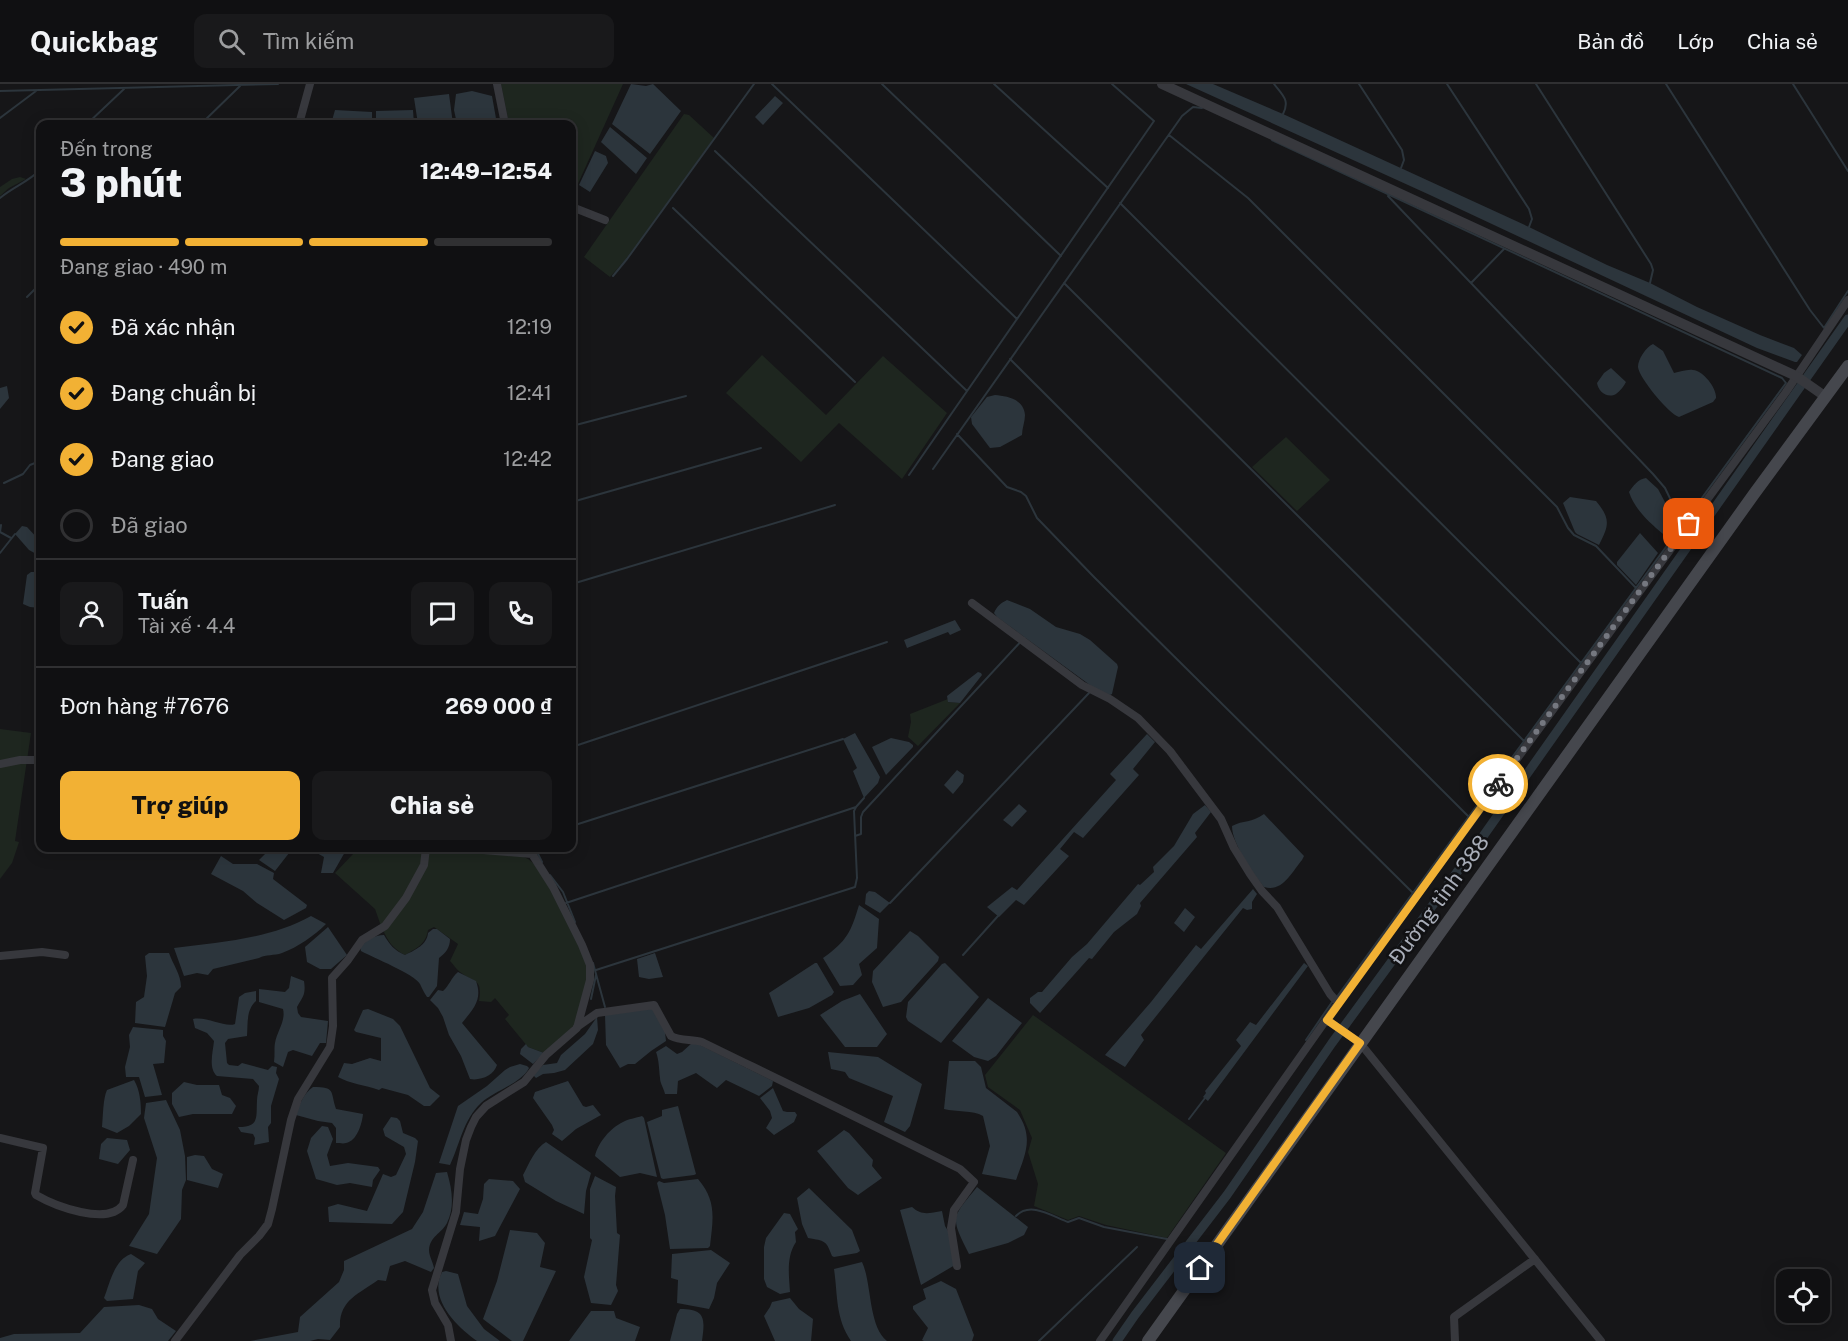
<!DOCTYPE html>
<html lang="vi">
<meta charset="utf-8">
<style>
:root{--surface:#101012;--page:#19191b;--text:#f1f3f6;--muted:#9c9d9f;--line:#303032;--accent:#f2b134}
body{margin:0;font-family:"Public Sans",sans-serif;background:var(--page);color:var(--text);height:100vh;display:flex;flex-direction:column;font-size:22px;white-space:nowrap}
*{box-sizing:border-box;margin:0}
p{font-size:20px;color:var(--muted)}
.icon{flex:none;width:33px;height:33px;fill:none;stroke:currentColor;stroke-width:2;stroke-linecap:round;stroke-linejoin:round}
.map{position:relative;flex:1;overflow:hidden}
.drawer{position:absolute;left:36px;top:36px;width:540px;height:732px;display:flex;flex-direction:column;background:var(--surface);border-radius:12px;box-shadow:0 3px 15px #0003,0 0 0 2px var(--line)}
.drawer>*{flex:none}
.fabs{position:absolute;left:1776px;top:1185px;display:grid;gap:12px}
.fabs a{display:grid;place-items:center;width:54px;height:54px;border-radius:12px;background:var(--surface);box-shadow:0 3px 15px #0003,0 0 0 2px var(--line);font-size:30px}
.pin{position:absolute;display:grid;place-items:center;width:51px;height:51px;color:#fff;margin:-26px;border-radius:12px;box-shadow:0 3px 9px #0006}
.courier{position:absolute;display:grid;place-items:center;width:60px;height:60px;margin:-30px;border:4px solid #f2b134;border-radius:50%;background:#fff;color:#222;box-shadow:0 2px 8px #0007}
.headline em{font-style:normal;font-weight:800}
.headline div{display:flex;flex-direction:column-reverse}
.headline{display:flex;align-items:center;justify-content:space-between;height:102px;padding:0 24px}
h1{font-size:39px;font-weight:800;line-height:45px}
.bar{display:grid;grid-template-columns:repeat(4,1fr);gap:9px 6px;align-content:center;height:72px;padding:0 24px}
.bar i{height:8px;border-radius:4px;background:var(--line)}
.bar .selected{background:var(--accent)}
.bar p{grid-column:span 4}
.line{display:flex;align-items:center;gap:15px;padding:0 24px;border-top:2px solid var(--line)}
.line div{flex:1}
.round{display:grid;place-items:center;flex:none;width:63px;height:63px;border-radius:12px;background:var(--page)}
ol{padding:0 24px;list-style:none}
li{display:flex;align-items:center;gap:18px;height:66px}
li p{margin-inline-start:auto}
li .icon{padding:6px;border-radius:50%;background:var(--accent);color:#111;stroke-width:4}
li:last-child{color:var(--muted)}
li i{width:33px;height:33px;border:3px solid var(--line);border-radius:50%}
.cta{display:flex;gap:12px;margin-top:auto;padding:12px 24px}
.cta a{flex:1;height:69px;border-radius:12px;background:var(--accent);color:#111;font-size:24px;font-weight:800;line-height:69px;text-align:center}
.cta a+a{background:var(--page);color:var(--text)}
header{display:flex;align-items:center;gap:36px;box-sizing:border-box;height:84px;padding:0 30px;background:var(--surface);border-bottom:2px solid var(--line)}
header strong{font-size:28px}
nav{display:flex;gap:33px;margin-inline-start:auto;font-size:21px}
.search{width:420px;height:54px;background:var(--page);display:flex;align-items:center;gap:15px;box-sizing:border-box;padding:0 21px;border-radius:12px;color:var(--muted);font-size:22px}
.map>svg:first-child{display:block}
.green{fill:#1e261f}
.water{fill:#2c353c}
.lines{fill:none;stroke-linecap:round;stroke-linejoin:round}
.stream{stroke:#2c353c;stroke-width:2}
.canal{stroke:#2c353c;stroke-width:9}
.minor{stroke:#37383d;stroke-width:8}
.tertiary{stroke:#37383d;stroke-width:10}
.secondary{stroke:#45474d;stroke-width:12}
.done{stroke:#757880;stroke-width:6;stroke-dasharray:0 10.8}
.route{stroke:#f2b134;stroke-width:8}
.labels{text-anchor:middle;stroke-width:5;stroke-linejoin:round;paint-order:stroke}
.street-label{font-size:21px;fill:#a8adb8;stroke:#111113}
</style>
<header>
<strong>Quickbag</strong>
<div class="search"><svg class="icon" aria-label="search" viewBox="0 0 24 24"><circle cx="10" cy="10" r="6"/><path d="M15 15l6 6"/></svg>Tìm kiếm</div>
<nav><a>Bản đồ</a><a>Lớp</a><a>Chia sẻ</a></nav>
</header>
<div class="map">
<svg width="1848" height="1257" viewBox="0 0 1848 1257">
<rect width="100%" height="100%" fill="#161618"/>
<path class="green" d="M501,0H623L572,113V40H509Z
M684,30L689,31L714,54L626,175L610,193L584,173Z
M20,93L26,95L9,104L0,112V103L12,95Z
M762,271L826,331L883,272L947,329L902,395L839,339L801,378L726,309Z
M1286,353L1330,396L1297,427L1252,383Z
M948,615V618L960,619L918,662L908,653L911,638L910,630Z
M0,645L31,649L15,757L19,758L12,779L0,795Z
M356,764H424C421,798 402,817 381,842L375,825L335,789L354,769Z
M428,764C445,764 516,767 528,775C552,790 576,855 588,882L589,893L578,938L544,969L528,963L505,935L509,931L495,914L491,918L479,917C483,894 474,899 460,888C456,885 453,880 450,877L458,860L434,843L428,846C426,860 417,864 405,871C393,865 388,857 383,846L412,810Z
M1033,931L1226,1069L1167,1154L1106,1141L1079,1132L1068,1136L1034,1122L1038,1100L1028,1068L1032,1054L1020,1026L988,1003L985,991Z"/>
<path class="water" d="M631,0L646,2L653,0L681,27L650,70L612,40Z
M1186,0H1213L1283,30L1529,143L1607,181L1650,199L1697,223L1760,251L1794,264L1802,271L1797,278H1795L1757,264L1430,111Z
M472,7L492,12L497,40H457L454,26L456,10Z
M449,10L453,40H418L414,14Z
M775,12L783,19L763,41L755,33Z
M335,26L372,28V40H331Z
M413,26L414,40H376V27Z
M610,43L647,74L636,90L601,58Z
M595,67L606,72L608,79L590,108L579,101Z
M1653,260L1663,267L1674,289C1680,288 1687,285 1693,286C1704,287 1717,305 1716,314L1713,318L1679,333C1669,330 1639,294 1638,283C1638,275 1646,263 1653,260Z
M1611,284L1626,298C1624,302 1620,307 1616,310C1607,315 1598,307 1597,299L1604,289Z
M7,302L9,314L0,325V304Z
M995,311C1007,312 1024,315 1025,331C1025,338 1022,344 1022,351L1000,363L990,364L972,340L971,333L987,313Z
M1646,394L1658,405L1675,437C1675,444 1670,450 1663,450C1649,438 1635,426 1629,408C1633,402 1638,395 1646,394Z
M1570,413L1596,417C1611,435 1609,441 1599,461L1577,450L1575,448L1563,419Z
M22,442L27,443L40,457V472L29,466L15,450Z
M1640,449L1658,469L1636,501L1617,481V478Z
M31,488H35L40,490V524L30,523L23,520L27,491Z
M1007,516L1030,525L1056,543L1080,550L1090,556L1117,580L1118,583L1112,610L1110,611L1094,604L997,533L994,529C997,522 1001,519 1007,516Z
M955,536L961,546L950,551L948,548L907,564L904,556Z
M978,588L981,589L982,591L960,619L948,618L947,612Z
M855,649L880,693L878,699L864,714L853,687L857,684L843,655Z
M1147,650L1155,658L1133,685L1139,691L1083,754L1074,748L1060,765L1069,772L1024,821L1016,816L999,833L987,823L1012,803L1017,806L1116,696L1110,690Z
M891,654L909,658L913,661V663L886,691L872,663Z
M957,686L964,691L963,698L953,710L944,701Z
M1019,720L1027,727L1012,743L1003,736Z
M1205,721L1211,728L1195,749L1197,753L1140,819L1141,822L1137,830L1114,848L1092,875L1089,874L1040,929L1030,919V914L1038,908H1042L1072,873L1087,860L1138,800L1140,801L1154,788L1153,783L1174,762L1193,730Z
M1264,730L1304,772L1302,776C1292,788 1282,809 1264,803C1253,789 1232,760 1232,742C1243,736 1252,739 1264,730Z
M271,764H293L275,787L259,776Z
M308,764H345V768L333,789H321L324,773Z
M221,772L233,780H257L274,789L273,795L307,821L306,824L284,836L257,819L243,807L211,790Z
M1253,805L1257,810L1252,818V825L1247,826L1243,824L1141,951L1144,956L1125,983L1105,971L1151,918L1196,861L1201,865Z
M869,807L875,808L890,819L880,829L865,820L866,810Z
M859,821L879,835L877,864L859,880L862,891L853,901L840,902L823,874C847,857 851,848 859,821Z
M1185,824L1195,833L1184,848L1174,839Z
M311,832L326,840C314,852 298,863 282,869C274,872 266,870 259,874L213,885L208,891L197,889L184,892L174,864C220,858 270,855 311,832Z
M328,843L347,871L331,885H320L307,878L305,863Z
M433,845H437L450,855C450,863 446,869 439,874L437,902L429,913H427C424,909 422,904 420,900C414,890 374,874 361,867L360,863C367,856 374,851 384,851C389,860 395,867 405,871C415,866 427,861 428,849Z
M910,847L918,852L939,873L938,877L901,918L883,923L872,898L873,887Z
M149,869H169C173,881 181,890 181,903L175,909L165,943L135,939L136,918L144,913L147,892L145,872Z
M655,869L663,893L649,895L639,893L637,875Z
M815,879H817L834,908L832,911L809,924L778,933L769,909Z
M945,879L979,913L941,959L908,937L906,933L908,918L942,880Z
M1304,879L1308,882L1208,1017L1203,1013L1206,1009L1205,1007L1241,962L1236,956L1250,938L1256,941Z
M458,888L476,897C483,916 473,925 462,939L497,981C494,991 481,997 470,995L461,972L449,951L443,933L438,924L430,916L438,906L443,907C449,902 451,894 458,888Z
M291,892L304,897C306,911 303,912 297,923L298,929L301,933L328,937L326,959H320L312,972L293,966L288,968L283,983L274,978C275,971 274,964 275,959C277,947 286,937 283,925L259,918V905L285,908L289,904Z
M256,907V917C246,926 248,939 247,952L228,955L225,959L227,979L229,981L238,982L242,979L268,986L272,982L277,983L276,989L279,995L271,1022V1039L268,1043L269,1058L254,1061L255,1054L253,1050L241,1048L238,1043C260,1043 256,1033 257,1016C257,1011 259,1007 259,1002L253,995L217,992C208,984 213,968 214,957L207,949L195,944L193,935C207,932 225,944 235,940L239,913L245,909Z
M860,910L887,950L877,963H845L820,931L842,917Z
M988,914L1022,939L996,972L988,977L974,973L952,957Z
M652,924L665,948L666,957L651,967L635,980H628L620,984L606,961L605,931Z
M368,925L393,935L400,942L430,1004L440,1012L430,1022H424L408,1011L382,1004L379,1006C365,1001 350,1000 338,993L344,979L352,980L370,974L381,977V954L356,948L354,946L363,926Z
M597,933L598,946L593,960L565,986L554,989L543,990L536,994L533,991L543,981L557,979L561,971L585,950Z
M133,943L163,946V952L166,957L164,979L153,980L162,1011L145,1013L139,993H126L125,983L130,963L129,951Z
M692,959L698,960L773,997L772,1002L759,1012L726,996L717,1004L696,989L678,997L677,1010H665C664,1005 660,999 660,994C659,985 659,976 656,968L666,962L677,970L682,968Z
M526,960L528,963L544,969L533,980L520,970L521,965Z
M828,968L878,973L922,1000L910,1042L905,1048L884,1038L893,1012L849,994L845,988L831,985Z
M949,977H975L981,983L986,1004L1017,1028C1034,1053 1026,1069 1016,1096L982,1090L990,1062L983,1032C973,1026 956,1028 944,1025Z
M520,980L527,982L529,984C522,999 494,1007 481,1019C463,1036 460,1060 450,1081L439,1079L458,1022L487,1002L505,986L510,983Z
M134,996C140,1006 141,1019 141,1030L129,1042L117,1049L102,1043C103,1033 103,1014 107,1006Z
M568,997L583,1022L586,1023L593,1021L601,1031L576,1045L562,1057L552,1050L554,1046L552,1041L533,1014L535,1008Z
M184,998L197,1001H219L222,1011L230,1014L236,1022L232,1030H193L179,1033L172,1020V1009Z
M313,1003C336,1003 330,1007 336,1025L363,1030C362,1040 357,1057 346,1059C343,1060 340,1059 336,1059V1044L332,1039L318,1037L296,1031C299,1021 304,1009 313,1003Z
M773,1004L783,1027L787,1028H795L797,1031L794,1038L774,1051L766,1044L772,1034L770,1027L760,1014Z
M166,1016L180,1046L185,1072L186,1096L182,1106L181,1135L157,1170L129,1162L149,1130L157,1074L144,1034L146,1019Z
M678,1022L696,1090L694,1091L663,1095L661,1094L647,1038L662,1032V1026Z
M642,1032L644,1034L657,1093L640,1089L620,1093L595,1072C598,1059 610,1044 623,1038C628,1035 636,1034 642,1032Z
M391,1033L397,1034L400,1037L403,1049L415,1054L418,1057L415,1078L403,1128L392,1140L329,1138L328,1123L338,1120L367,1127L383,1090L391,1093L396,1091L406,1070L404,1063L385,1052L383,1045Z
M322,1042L328,1043L333,1055L327,1071L330,1082L348,1079L378,1083L380,1086L373,1096L372,1103L350,1099L337,1101L316,1095L307,1067L311,1054Z
M844,1046L849,1049L873,1076L872,1082L882,1094L858,1111L848,1104L817,1067Z
M107,1054L127,1056L130,1066L118,1080L99,1075L101,1060Z
M546,1058L591,1089L586,1107L584,1130L556,1117L525,1098L523,1091C529,1080 535,1064 546,1058Z
M195,1071L204,1072L212,1085L223,1090L218,1104L187,1096V1073Z
M447,1088C452,1105 455,1123 447,1139C441,1150 430,1152 429,1166C429,1172 433,1178 434,1184L431,1188L405,1177L390,1182L386,1197L378,1196C359,1210 339,1216 340,1243L330,1256L318,1255L310,1257H250L298,1248L300,1233L339,1198L344,1186V1177L412,1145L423,1128L436,1089Z
M595,1092L616,1103L615,1112L617,1149L620,1151L616,1201L618,1207L611,1221L591,1219L584,1193L592,1156L590,1154V1105Z
M489,1095L513,1097L520,1105L495,1152L479,1157L480,1143L460,1141L464,1128L478,1130L483,1115L484,1100Z
M698,1095C717,1117 713,1135 710,1162L708,1164L670,1165L665,1131L657,1099L659,1097L664,1099Z
M977,1103L1028,1143L1024,1151L1008,1159L969,1170C950,1132 951,1135 977,1103Z
M809,1104L852,1146L860,1167L857,1169L834,1173L832,1172C826,1156 825,1157 808,1154L802,1140L797,1114Z
M912,1123C922,1132 929,1129 942,1127L945,1142L950,1150L955,1181L921,1201L900,1126Z
M784,1129L790,1130L798,1145L795,1148L796,1158C786,1173 789,1191 790,1208L780,1210L767,1203L764,1195V1163L766,1154Z
M510,1146L537,1149L545,1159L540,1183L556,1187L523,1257H512L483,1235L497,1197Z
M711,1166L730,1179L717,1199L714,1214L709,1225L677,1219L678,1196L671,1194L672,1170Z
M131,1170L145,1179L138,1187L133,1215L107,1217L104,1214C110,1199 114,1176 131,1170Z
M862,1178C872,1199 868,1242 887,1257H851C835,1233 838,1212 834,1185Z
M446,1187L458,1190L467,1222L484,1245L500,1257H477C457,1243 428,1215 442,1188Z
M941,1197L956,1205L974,1251L972,1257H924L922,1256L928,1244L913,1225V1222L926,1215L923,1205Z
M790,1214L799,1225L813,1235L811,1257H775L764,1232L770,1223L772,1218Z
M139,1221L152,1225L158,1235L176,1247L168,1257H0V1254L14,1250L80,1249L104,1223Z
M680,1225C706,1225 705,1235 702,1257H670L677,1230Z
M591,1227H614L616,1234L640,1243L635,1257H569Z"/>
<g class="lines">
<path class="stream" d="M772,0L1017,235
M882,0L1061,172
M994,0L1108,104
M1274,0C1283,12 1290,16 1283,30
M1359,0L1402,66L1404,76L1401,84
M1447,0L1529,125L1532,135L1529,143
M1536,0L1651,180L1653,186L1650,199
M1666,0L1810,226L1824,244L1848,207
M1793,0L1848,87
M0,7L278,0
M0,34L36,7
M87,40L124,5
M201,40L240,2
M1169,51L1248,114L1557,423L1568,444L1574,451L1596,462L1636,504
M1272,56L1782,294L1786,299L1336,914
M715,67L967,307
M1388,112L1653,390L1665,404L1678,431L1685,436
M0,114C13,103 28,98 40,86
M1120,119L1581,579
M673,124L855,298
M613,192L627,175L754,0
M1064,199L1523,656
M1471,199L1504,165
M27,213L40,200
M1010,275L1469,733
M572,342L686,312
M957,350L1007,403L1021,408L1026,412L1037,434L1094,493L1413,809
M933,385L1182,32L1193,23L1202,24
M909,391L1154,37L1112,0
M4,399L23,390L30,381L40,377
M572,418L761,364
M1,441L0,448L11,454
M0,469L15,450
M572,500L835,421
M572,663L887,558
M856,723L864,714
M572,742L843,655
M855,752L861,750V733L863,728L1025,553
M512,764L527,765
M535,764L542,778
M550,791L563,808L575,838
M566,819L856,723L854,727L857,794L855,803L596,886
M890,819L1089,609
M963,871L998,832
M593,879L605,923
M591,915L596,891
M1306,956L1332,918
M1189,1035L1205,1014
M1016,1132C1030,1117 1052,1132 1068,1138L1079,1134L1104,1143L1167,1155
M1039,1257L1137,1163"/>
<path class="canal" d="M1117,1257L1135,1231L1227,1111L1332,959L1479,758L1848,235"/>
<path class="minor" d="M497,0L505,40
M299,40L310,0
M572,123L605,136
M972,519L1082,601L1110,615L1138,634L1170,667L1221,735L1234,764L1250,790L1262,807L1277,823L1330,910L1338,919
M0,680L20,676H40
M459,764L532,770L529,764
M0,872L42,868L65,871
M1327,936L1360,959L1601,1257
M577,943L597,929L654,921L671,952C680,957 692,955 702,958C788,1000 875,1042 960,1085L974,1098L954,1126L951,1144L957,1182
M0,1054L43,1064L35,1109L36,1111C55,1122 107,1142 123,1121L133,1076
M175,1257L240,1171L259,1152L268,1140L272,1125L291,1036L298,1015L330,963L333,942L332,894L348,876L362,856L385,842L406,814L424,781L426,764
M451,1257L448,1241L435,1219L432,1206L456,1128L460,1085L466,1056L471,1043L476,1033L486,1022L524,998L546,971L577,944L590,896V881L582,861L553,803L532,770
M1100,1257L1338,919L1786,308L1848,216
M1455,1257L1454,1233L1535,1175"/>
<path class="tertiary" d="M1162,0L1796,292L1826,313"/>
<path class="secondary" d="M1148,1257L1754,410L1848,282"/>
</g>
<g class="lines">
<path class="done" d="M1498,700L1689,440"/>
<path class="route" d="M1200,1184L1360,959L1327,936L1498,700"/>
</g>
<g class="labels">
<g class="street-label">
<text transform="translate(1439 816) rotate(-54)" y="7">Đường tỉnh 388</text>
</g>
</g>
</svg>
<div class="fabs">
<a><svg class="icon" aria-label="locate" viewBox="0 0 24 24"><circle cx="12" cy="12" r="6"/><path d="M12 2v4M12 18v4M2 12h4M18 12h4"/></svg></a>
</div>
<div class="pin" style="left:1689px;top:440px;background:#ea580c"><svg class="icon" aria-label="bag" viewBox="0 0 24 24"><path d="M5 8h14l-1 12H6zM9 8a3 3 0 0 1 6 0"/></svg></div>
<div class="pin" style="left:1200px;top:1184px;background:#1f2937"><svg class="icon" aria-label="home" viewBox="0 0 24 24"><path d="M3 11l9-7 9 7M6 9v11h12V9"/></svg></div>
<div class="courier" style="left:1498px;top:700px"><svg class="icon" aria-label="bike" viewBox="0 0 24 24"><circle cx="6" cy="16" r="4"/><circle cx="18" cy="16" r="4"/><path d="M6 16l4-8h5l3 8M10 8l3 8H6M13 5h3"/></svg></div>
<section class="drawer">
<div class="headline"><div><h1>3 phút</h1><p>Đến trong</p></div><em>12:49–12:54</em></div>
<div class="bar"><i class="selected"></i><i class="selected"></i><i class="selected"></i><i></i><p>Đang giao · 490 m</p></div>
<ol>
<li><svg class="icon" aria-label="check" viewBox="0 0 24 24"><path d="M5 12l5 5 9-10"/></svg>Đã xác nhận<p>12:19</p></li>
<li><svg class="icon" aria-label="check" viewBox="0 0 24 24"><path d="M5 12l5 5 9-10"/></svg>Đang chuẩn bị<p>12:41</p></li>
<li><svg class="icon" aria-label="check" viewBox="0 0 24 24"><path d="M5 12l5 5 9-10"/></svg>Đang giao<p>12:42</p></li>
<li><i></i>Đã giao</li>
</ol>
<div class="line" style="height:108px"><a class="round"><svg class="icon" aria-label="person" viewBox="0 0 24 24"><circle cx="12" cy="8" r="4"/><path d="M4 21q1-7 8-7t8 7"/></svg></a><div><b>Tuấn</b><p>Tài xế · 4.4</p></div><a class="round"><svg class="icon" aria-label="chat" viewBox="0 0 24 24"><path d="M4 5h16v11H9l-5 4z"/></svg></a><a class="round"><svg class="icon" aria-label="phone" viewBox="0 0 24 24"><path d="M5 4h4l2 5-3 2q2 4 5 5l2-3 5 2v4C11 20 4 13 5 4z"/></svg></a></div>
<div class="line" style="height:78px"><div>Đơn hàng #7676</div><b>269 000 ₫</b></div>
<div class="cta"><a>Trợ giúp</a><a>Chia sẻ</a></div>
</section>
</div>
